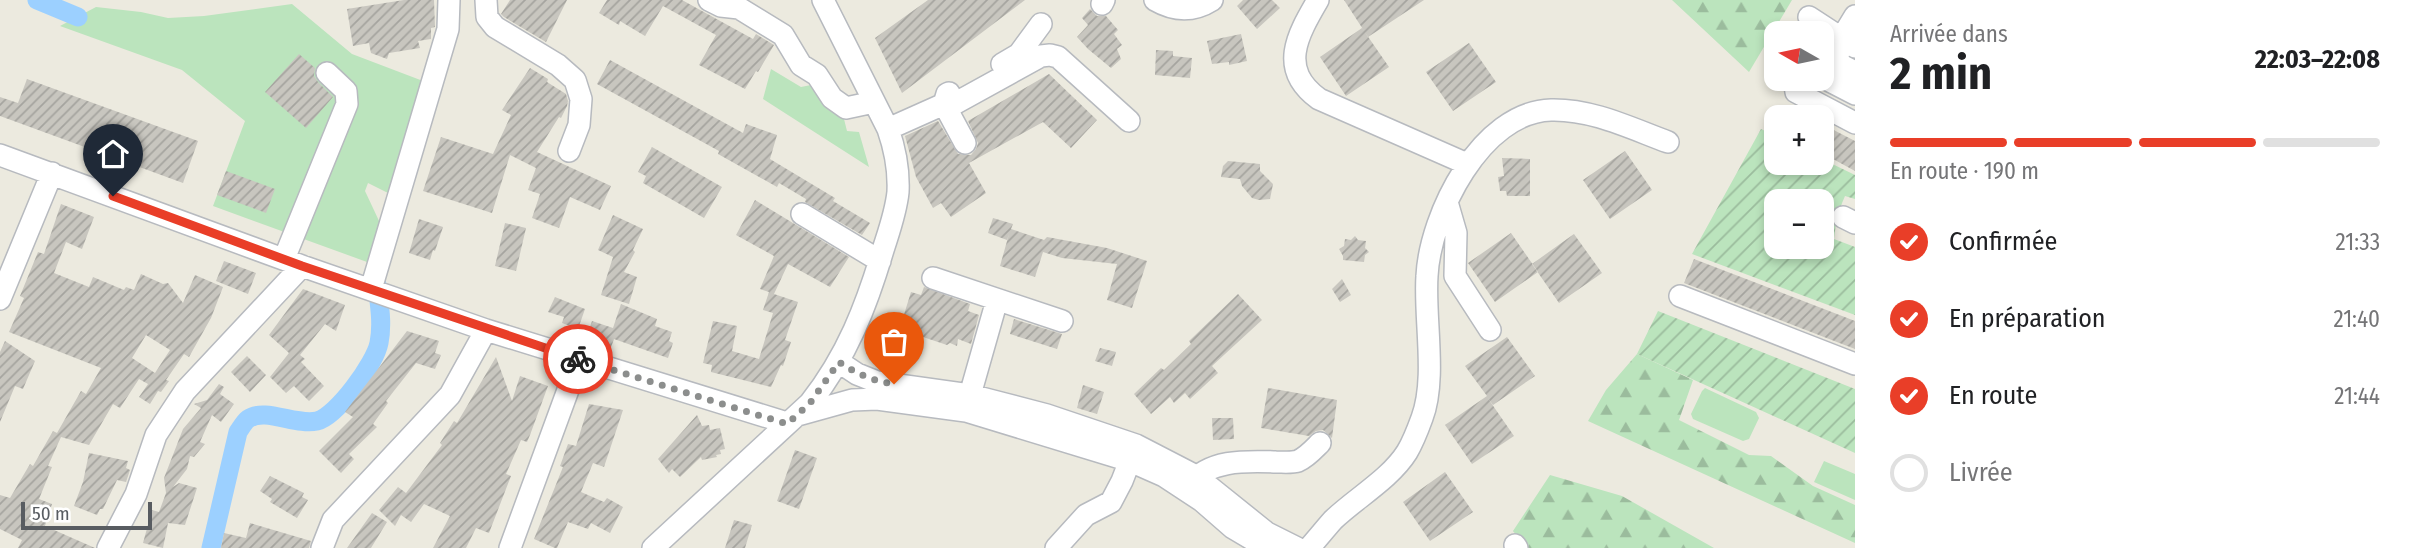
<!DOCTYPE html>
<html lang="fr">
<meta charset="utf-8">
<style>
:root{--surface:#fff;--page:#f6f6f6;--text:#202124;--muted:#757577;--line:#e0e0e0;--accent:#e93e28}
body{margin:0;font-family:"Fira Sans Condensed",sans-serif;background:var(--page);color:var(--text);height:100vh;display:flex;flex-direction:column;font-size:26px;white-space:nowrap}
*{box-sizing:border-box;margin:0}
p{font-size:23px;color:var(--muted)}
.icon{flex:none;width:38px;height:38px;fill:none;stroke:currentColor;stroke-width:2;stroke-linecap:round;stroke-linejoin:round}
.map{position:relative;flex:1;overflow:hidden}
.side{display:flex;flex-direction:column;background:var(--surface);width:560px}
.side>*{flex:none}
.needle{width:46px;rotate:279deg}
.fabs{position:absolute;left:1764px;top:21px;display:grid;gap:14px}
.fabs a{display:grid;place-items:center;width:70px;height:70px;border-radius:14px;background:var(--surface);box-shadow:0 4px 10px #0003;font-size:35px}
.scale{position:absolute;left:21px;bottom:18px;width:131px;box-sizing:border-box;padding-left:7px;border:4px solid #585c61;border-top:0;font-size:19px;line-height:24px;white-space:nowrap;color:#585c61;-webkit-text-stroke:5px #fff;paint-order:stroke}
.pin{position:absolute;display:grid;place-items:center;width:60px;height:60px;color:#fff;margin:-72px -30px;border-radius:50% 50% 50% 0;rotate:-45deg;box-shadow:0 0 7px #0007}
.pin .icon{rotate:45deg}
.courier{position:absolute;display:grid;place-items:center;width:70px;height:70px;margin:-35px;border:5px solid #e93e28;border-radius:50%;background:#fff;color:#222;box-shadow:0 2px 9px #0007}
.headline em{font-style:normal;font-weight:700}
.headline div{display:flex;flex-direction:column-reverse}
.headline{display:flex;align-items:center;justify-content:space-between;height:119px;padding:0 35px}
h1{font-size:46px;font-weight:700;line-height:52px}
.bar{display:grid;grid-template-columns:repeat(4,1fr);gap:10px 7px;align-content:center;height:84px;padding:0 35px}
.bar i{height:9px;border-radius:5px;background:var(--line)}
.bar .selected{background:var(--accent)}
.bar p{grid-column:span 4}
ol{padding:0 35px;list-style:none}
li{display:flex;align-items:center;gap:21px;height:77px}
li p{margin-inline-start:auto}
li .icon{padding:7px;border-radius:50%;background:var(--accent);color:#fff;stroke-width:4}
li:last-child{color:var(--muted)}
li i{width:38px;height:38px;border:4px solid var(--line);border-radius:50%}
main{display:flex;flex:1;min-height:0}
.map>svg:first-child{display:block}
.green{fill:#bbe4bd}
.forest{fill:url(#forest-firs)}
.garden{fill:url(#garden-furrows);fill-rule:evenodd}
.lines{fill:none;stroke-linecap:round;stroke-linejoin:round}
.canal{stroke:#9cd0ff;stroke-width:19}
.building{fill:url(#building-hatch);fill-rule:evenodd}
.minor-casing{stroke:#b7babf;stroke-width:24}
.minor{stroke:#fff;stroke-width:21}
.done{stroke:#8c8e8d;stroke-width:7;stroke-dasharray:0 12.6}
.route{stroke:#e93e28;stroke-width:9}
</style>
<main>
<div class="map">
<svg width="1855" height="548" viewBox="0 0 1855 548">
<defs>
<pattern id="forest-firs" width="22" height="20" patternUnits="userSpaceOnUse" patternTransform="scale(1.75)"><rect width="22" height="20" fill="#bbe4bd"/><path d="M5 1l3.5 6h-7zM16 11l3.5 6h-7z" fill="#9bbc9d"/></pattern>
<pattern id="garden-furrows" width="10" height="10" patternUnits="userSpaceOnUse" patternTransform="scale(1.75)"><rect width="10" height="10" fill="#bbe4bd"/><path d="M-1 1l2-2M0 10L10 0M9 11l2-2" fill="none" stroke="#9bbc9d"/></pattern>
<pattern id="building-hatch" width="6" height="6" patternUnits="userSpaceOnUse" patternTransform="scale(1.75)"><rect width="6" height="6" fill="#c8c6bf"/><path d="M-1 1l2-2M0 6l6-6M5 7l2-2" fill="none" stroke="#a5a49f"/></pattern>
</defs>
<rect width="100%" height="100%" fill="#eceadf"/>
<path class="green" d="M292,4L352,54L423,81L390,194L368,183L365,191L380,223L367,262L213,206L245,121L182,70L60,26L96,7L141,12L168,18L204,16Z
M771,69L801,87L811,85L844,119L847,131L859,132L869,167L763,99Z
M1705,388L1756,412L1759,418L1749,439L1743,441L1693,419L1691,414L1702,391Z
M1824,461L1855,474V500L1814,482Z"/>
<path class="forest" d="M1672,0H1792L1749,72Z
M1637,354L1693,380L1679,420L1749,455L1771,456L1813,486L1855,505V543L1588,421L1606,390Z
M1550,475L1622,496L1714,548H1528L1513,531Z"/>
<path class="garden" d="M1761,129L1776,136V163H1822V159L1855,175V199L1845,196L1837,215L1834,239L1855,247V315L1692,254ZM1776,201H1822V247H1776Z
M1658,311L1855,389V453L1637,354Z"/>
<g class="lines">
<path class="canal" d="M37,0L78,17
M211,548L238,432C241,428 244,422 248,419C265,407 296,426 317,421C337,416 375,363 379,343C383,323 379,303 377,284"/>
</g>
<path class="building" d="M404,0H434L435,27L431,28V39L418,41L420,48L389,53L387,59L371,53L369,43L353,46L347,9Z
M510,0H567L546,42L504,17L501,14Z
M607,0H682L753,39L756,34L774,45L758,72L756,71L745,89L699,65L716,35L663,6L645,36L620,21L619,25L599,13Z
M928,0H1025L902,93L875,38Z
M1243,0H1272L1280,8L1257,29L1237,6Z
M1344,0H1424L1368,37Z
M1090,9L1097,16H1106L1118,30L1114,34L1122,45L1117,49L1121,59L1111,68L1088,49L1077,37L1088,25L1082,18Z
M1362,28L1389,67L1346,96L1320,57Z
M1241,34L1247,61L1229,65V62L1212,64L1207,41Z
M1469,43L1496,82L1453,111L1426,72Z
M1156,50L1173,51V56L1192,58L1190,78L1155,75Z
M299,54L315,68L314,76L318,82L333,97L306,128L265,92Z
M610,60L743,133L746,124L777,135L770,159L835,198L833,201L870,223L862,235L805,202L806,199L779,183L777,187L718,154L719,151L597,84Z
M530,68L548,79L547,82L566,94L568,101L567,106L561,118L559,117L537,152L611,186L600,210L570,197L559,228L532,218L540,194L528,190L536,168L510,155L492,213L423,191L441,137L493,154L511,115L502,110Z
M1049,74L1097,120L1071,148L1043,122L969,163L986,193L951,217L941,203L933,208L916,177L905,136L938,121L958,154L971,155L976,149L978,143L968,121Z
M27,79L198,141L183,183L0,116V97L18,103Z
M1822,124L1855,141V171L1822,153Z
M652,147L722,187L704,218L643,183L646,176L638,172Z
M1625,151L1652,190L1610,219L1583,180Z
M1502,158L1530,159V196H1507L1506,191H1500L1498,177L1504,176Z
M1228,161L1260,164V171L1273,184L1270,199L1259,200L1252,198L1242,186L1240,179L1221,177L1223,166Z
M226,171L275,189L266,213L217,195Z
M755,200L849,257L830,287L788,264L774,294L798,302L785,340L791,342L783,366L781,365L771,387L711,372L712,365L703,363L713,321L737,326L732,351L759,359L773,313L763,310L769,292L760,289L774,256L736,235Z
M61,204L94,217L82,249L66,242L54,273L89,287L93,277L124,290L126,287L134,290L141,274L163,284L168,283L183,303L195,275L223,287L211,318L189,357L184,354L166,380L169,381L161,392L158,391L150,404L139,397L148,384L139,379L120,408L113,404L89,445L61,437L48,466L52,467L39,499L52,504L45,526L95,548H18L22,540L0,529V495L10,498L30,464L33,466L53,431L57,433L81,391L86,394L101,368L9,332L24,298L20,296L38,252L44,254ZM146,335L170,350L155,373L132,358Z
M613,215L643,229L633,250L635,252L624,272L637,277L629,304L601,295L613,257L598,250Z
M993,218L1013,224L1011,229L1044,240L1047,237L1107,248L1147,261L1132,308L1107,300L1117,264L1062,258L1043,252L1035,277L1000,266L1009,234L1007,240L988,233Z
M419,219L443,227L435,251L433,250L430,260L409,253Z
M505,223L526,228L516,271L495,266Z
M1511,233L1538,272L1495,302L1468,263Z
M1574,234L1602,273L1559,303L1532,264Z
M1355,236L1358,240L1366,241L1365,248L1369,252L1365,255L1364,262L1343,260V256L1339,249L1344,246L1345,239L1351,240Z
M1694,259L1855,321V349L1684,283Z
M224,261L256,273L248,294L216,281Z
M1342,279L1351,295L1340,302L1332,289Z
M924,287L970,304L968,311L979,315L971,344L958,339L957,346L950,343L947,345L917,335L911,327L913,325L902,321L911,292L921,295Z
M303,289L345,305L336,331L325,324L300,355L305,359L301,362L324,386L309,401L294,386L286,393L270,377L289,353L269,335Z
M1238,294L1262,320L1212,366L1218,373L1190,399L1185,393L1174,403L1170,397L1151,414L1134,394L1161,368L1164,370L1191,344L1189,341Z
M555,297L585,309L578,329L562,323L564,317L548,312Z
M621,304L657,319L655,326L672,332L669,341L673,343L668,358L614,339L609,353L584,345L592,321L613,328Z
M1014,319L1062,334L1057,349L1010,334Z
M407,331L439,341L435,353L441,355L435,369L416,363L386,401L388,403L373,424L377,427L349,454L354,459L341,473L319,451L353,417L345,412Z
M1507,337L1535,376L1493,405L1487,397L1514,436L1472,464L1445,425L1487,396L1465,366Z
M5,341L35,361L23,389L15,386L0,422V352Z
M1100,348L1116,352L1112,366L1095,361Z
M247,356L266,375L250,392L231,372Z
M496,357L512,401L520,376L548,386L530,435L527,442L521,440L506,474L511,476L489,533L476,528L466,548H433L450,516L424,504L411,522L401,515L395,526L379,510L398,487L406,493L442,445L440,443L454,421L457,423Z
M219,384L224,387L220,394L234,404L221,422L212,415L200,442L205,444L194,457L190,456L187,469L173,487L179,483L197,488L185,525L168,523L163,548L143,543L152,510L159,512L166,493L164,478L183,429L201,408L194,404L207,400Z
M1083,385L1104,392L1097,414L1077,408Z
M1268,388L1337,400L1332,438L1323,430L1316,431L1309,436L1261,428Z
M589,404L623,410L604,467L593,463L581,492L604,502L607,498L623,507L610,533L591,523L588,529L568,522L557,548H555L534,539L563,467L560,466L568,444L576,446Z
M697,415L702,426L709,425L710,430L720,428L725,449L720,450L721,454L716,455L717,457L702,460L701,457L680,477L672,469L669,473L658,459Z
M1212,418H1233L1234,439L1213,440Z
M795,450L817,458L799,509L777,501Z
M89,453L128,461L126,468L130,470L126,482L117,480L103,509H100L97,515L74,506L83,482Z
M1445,472L1473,512L1430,541L1403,502Z
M270,476L304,493L302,497L308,500L297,518L270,502L272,499L260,491Z
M372,513L387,522L371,548H347Z
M734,520L752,525L745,548H725Z
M250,523L311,541L309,548H221L224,533L246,538Z"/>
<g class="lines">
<defs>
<path id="minor" d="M486,0L487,17L495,27L558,65L575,80L581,99L579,125L569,151
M709,0L721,6L739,8L783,35L801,65L817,75L832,98L846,108L874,102
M1155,0C1174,11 1193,12 1212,0
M1318,0C1297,36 1278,69 1319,99L1467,164
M1102,4L1104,0
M1809,17L1855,47
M1822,55L1855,72
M1837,63L1841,39L1855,16
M1002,64L1019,54L1041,24
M1822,77L1855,94
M1798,79L1795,85L1796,92L1855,123
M888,129L944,104L947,94L949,93
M965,143L944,104H954L1041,56L1050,55L1058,57L1129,121
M0,155L302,266L486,330L787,423
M1447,202L1456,233L1455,276L1490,330
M802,214L880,261
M1843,217L1855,223
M284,259L347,104L346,91L327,73
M933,278L1062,321
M371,289L448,29L449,0
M1680,296L1855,364
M0,299L52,173
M839,362L857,374L877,382L970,395L1047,415L1136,445L1196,476L1267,533L1297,548
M966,409L997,300
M798,415L852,400L877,399L966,411L1130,461L1164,476L1202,501L1233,528L1267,548
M1189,485C1209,459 1246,461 1276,462C1283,462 1292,463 1298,461C1307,457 1313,450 1320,443
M1515,545L1517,548
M108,548L136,494L156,435L185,391L302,266
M322,548L333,520L450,395L486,330
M510,548L579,360
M653,548L810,403C847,356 866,307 883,250C889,231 896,212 898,192C899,171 895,149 888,129L823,0
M1056,548L1086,515L1111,502L1122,481L1134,450
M1309,548C1317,539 1325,529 1333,520C1356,498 1390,479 1407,452C1413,442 1418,429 1422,418C1437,378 1424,318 1427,276C1430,215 1481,112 1551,110C1592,109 1630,128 1668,142"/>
</defs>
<use href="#minor" class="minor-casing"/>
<use href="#minor" class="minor"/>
</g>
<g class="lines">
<path class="done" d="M578,359L787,424L810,403L839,362C857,374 873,381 894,384"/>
<path class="route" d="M113,196L302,266L578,359"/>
</g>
</svg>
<div class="fabs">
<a><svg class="needle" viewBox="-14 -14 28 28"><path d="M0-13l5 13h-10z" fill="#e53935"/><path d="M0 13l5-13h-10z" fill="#757577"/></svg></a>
<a>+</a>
<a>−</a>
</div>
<div class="scale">50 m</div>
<div class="pin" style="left:894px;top:384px;background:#ea580c"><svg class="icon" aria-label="bag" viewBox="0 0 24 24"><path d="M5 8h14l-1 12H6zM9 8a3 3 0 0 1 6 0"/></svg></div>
<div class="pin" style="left:113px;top:196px;background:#1f2937"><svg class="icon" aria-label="home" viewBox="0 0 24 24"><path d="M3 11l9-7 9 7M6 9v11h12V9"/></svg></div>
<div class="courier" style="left:578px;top:359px"><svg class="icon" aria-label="bike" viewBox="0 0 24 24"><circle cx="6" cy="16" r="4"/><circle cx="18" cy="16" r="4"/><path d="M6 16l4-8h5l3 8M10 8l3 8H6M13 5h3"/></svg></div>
</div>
<section class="side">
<div class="headline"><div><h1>2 min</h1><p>Arrivée dans</p></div><em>22:03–22:08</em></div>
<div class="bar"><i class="selected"></i><i class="selected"></i><i class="selected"></i><i></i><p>En route · 190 m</p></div>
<ol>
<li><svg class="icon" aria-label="check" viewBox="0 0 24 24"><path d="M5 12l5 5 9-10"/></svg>Confirmée<p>21:33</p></li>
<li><svg class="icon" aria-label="check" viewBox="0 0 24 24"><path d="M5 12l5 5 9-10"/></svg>En préparation<p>21:40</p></li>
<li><svg class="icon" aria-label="check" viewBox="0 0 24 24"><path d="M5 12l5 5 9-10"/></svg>En route<p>21:44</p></li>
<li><i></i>Livrée</li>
</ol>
</section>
</main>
